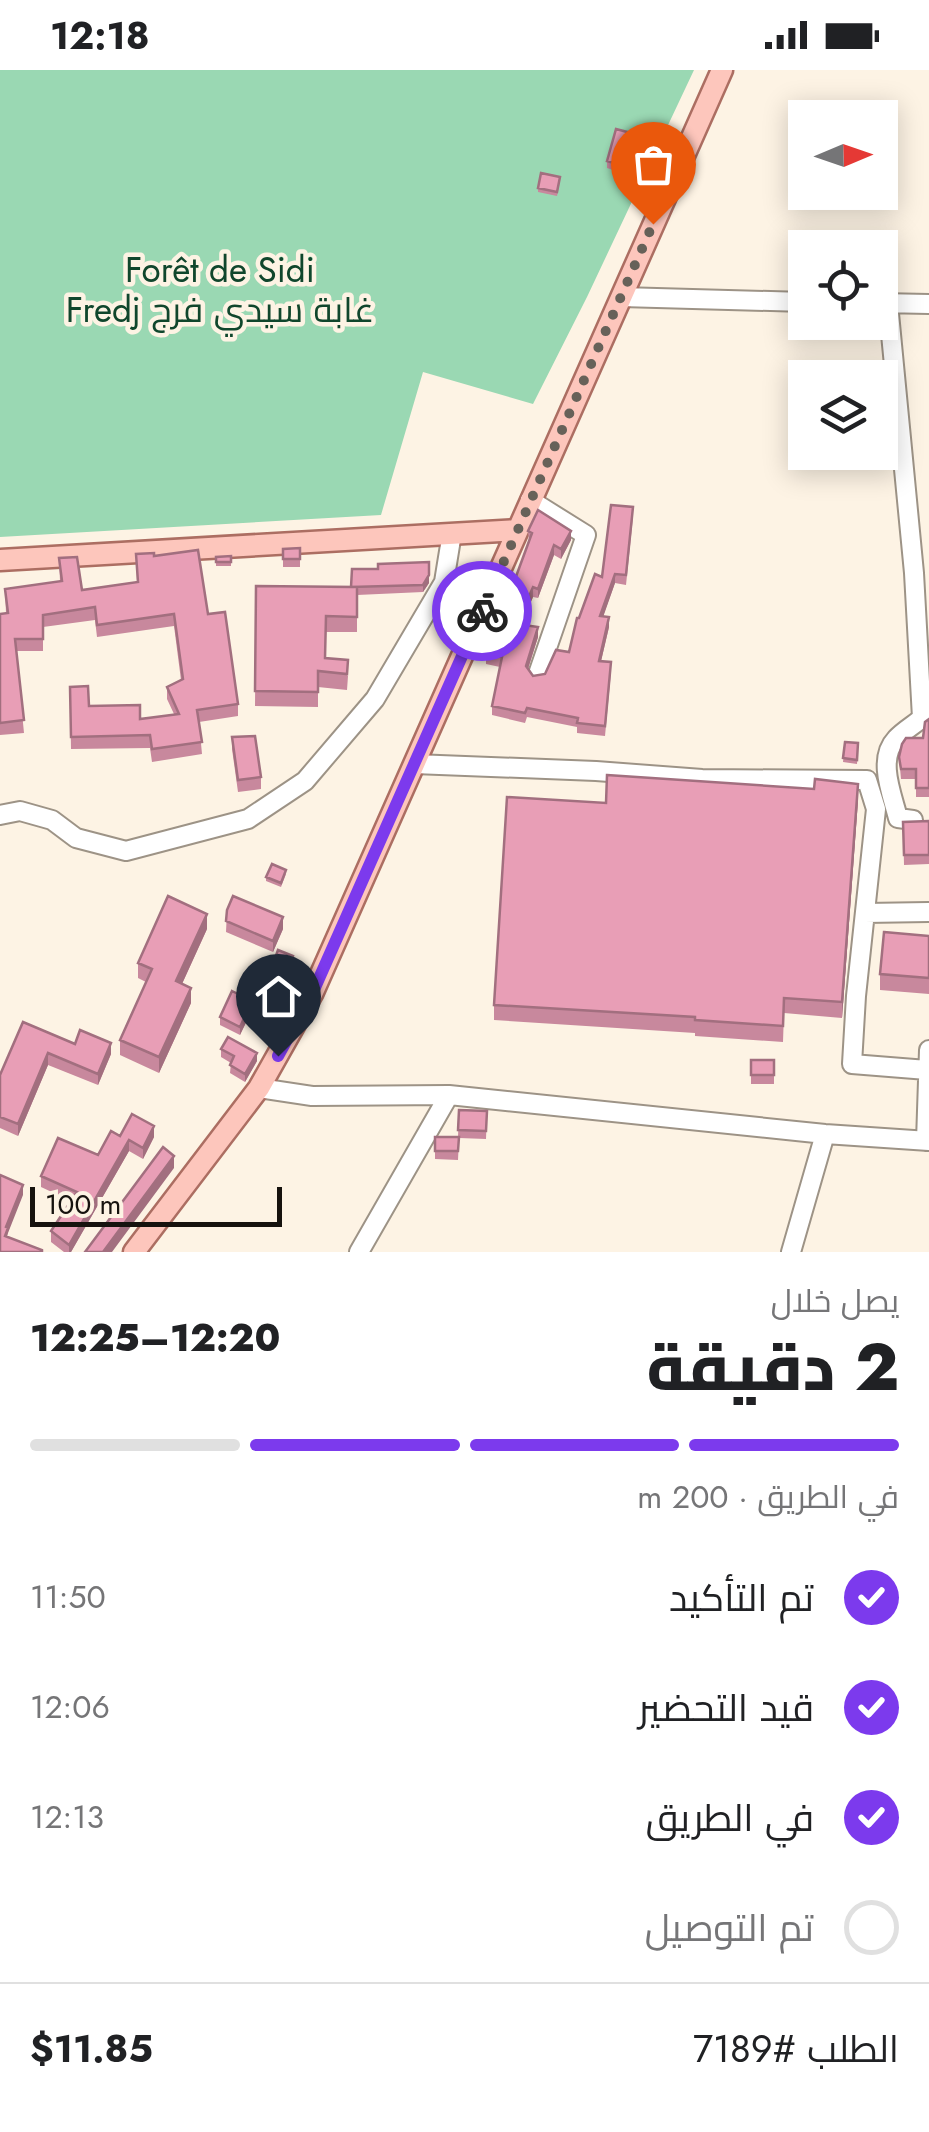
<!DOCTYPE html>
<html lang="ar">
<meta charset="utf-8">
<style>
:root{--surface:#fff;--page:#f2f2f2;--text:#202124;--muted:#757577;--line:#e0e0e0;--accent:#7c3aed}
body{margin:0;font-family:Jost,Cairo,sans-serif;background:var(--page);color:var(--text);direction:rtl;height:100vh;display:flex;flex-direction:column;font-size:38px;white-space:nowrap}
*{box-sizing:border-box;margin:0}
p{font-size:32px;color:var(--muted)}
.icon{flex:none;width:55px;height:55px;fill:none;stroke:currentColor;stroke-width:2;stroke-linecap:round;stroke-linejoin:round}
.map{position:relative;height:1182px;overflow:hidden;direction:ltr}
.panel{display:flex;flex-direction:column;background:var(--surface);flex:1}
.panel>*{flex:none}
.needle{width:65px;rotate:88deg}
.buttons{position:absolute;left:788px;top:30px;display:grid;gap:20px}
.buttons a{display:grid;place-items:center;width:110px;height:110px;border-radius:0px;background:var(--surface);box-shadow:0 5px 25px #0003;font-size:50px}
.scale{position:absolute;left:30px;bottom:25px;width:252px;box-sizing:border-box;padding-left:10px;border:5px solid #16120e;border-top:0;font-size:28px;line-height:35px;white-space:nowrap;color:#16120e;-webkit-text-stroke:8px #fdf3e4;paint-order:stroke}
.pin{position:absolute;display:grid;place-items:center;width:85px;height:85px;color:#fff;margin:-102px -42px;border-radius:50% 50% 50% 0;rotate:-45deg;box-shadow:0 0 10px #0007}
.pin .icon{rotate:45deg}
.courier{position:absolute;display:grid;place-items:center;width:100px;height:100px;margin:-50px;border:8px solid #7c3aed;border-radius:50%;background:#fff;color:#222;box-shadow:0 2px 12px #0007}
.overview em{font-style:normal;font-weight:800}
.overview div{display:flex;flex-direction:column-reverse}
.overview{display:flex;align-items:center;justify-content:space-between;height:170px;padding:0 30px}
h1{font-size:65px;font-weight:800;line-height:75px}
.bar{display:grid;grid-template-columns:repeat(4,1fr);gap:15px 10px;align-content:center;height:120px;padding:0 30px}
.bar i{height:12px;border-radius:8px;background:var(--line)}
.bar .active{background:var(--accent)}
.bar p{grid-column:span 4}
.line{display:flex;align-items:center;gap:25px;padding:0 30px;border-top:2px solid var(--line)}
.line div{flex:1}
ol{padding:0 30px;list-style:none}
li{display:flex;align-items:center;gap:30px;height:110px}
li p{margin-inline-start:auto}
li .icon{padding:10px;border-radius:50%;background:var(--accent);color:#fff;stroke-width:4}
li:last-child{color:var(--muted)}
li i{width:55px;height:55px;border:5px solid var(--line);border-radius:50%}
.status{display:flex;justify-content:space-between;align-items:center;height:70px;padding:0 50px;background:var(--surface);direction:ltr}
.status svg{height:28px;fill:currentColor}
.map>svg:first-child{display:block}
.green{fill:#9ad8b3}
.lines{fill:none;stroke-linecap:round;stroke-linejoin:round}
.minor-casing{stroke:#9d9386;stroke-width:22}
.major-casing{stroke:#ac6e62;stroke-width:25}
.minor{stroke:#fff;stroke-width:18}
.major{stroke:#fdc6bc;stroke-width:20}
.wall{fill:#c8889d}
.shaded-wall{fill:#a26f7f}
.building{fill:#e89eb6;stroke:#a26f7f;stroke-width:2.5}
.done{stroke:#676159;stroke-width:10;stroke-dasharray:0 18}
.route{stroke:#7c3aed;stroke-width:12}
.labels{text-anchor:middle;stroke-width:9;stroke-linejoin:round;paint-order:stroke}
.park-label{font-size:35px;fill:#10462c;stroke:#fdf3e4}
</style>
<div class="status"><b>12:18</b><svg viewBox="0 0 49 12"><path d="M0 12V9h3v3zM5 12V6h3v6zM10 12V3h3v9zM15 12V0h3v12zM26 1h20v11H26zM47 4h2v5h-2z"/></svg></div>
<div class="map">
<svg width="929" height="1182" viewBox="0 0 929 1182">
<rect width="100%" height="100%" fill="#fdf3e4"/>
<path class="green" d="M0,0H694L587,227L533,334L423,302L381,445L0,467Z"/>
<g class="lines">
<defs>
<path id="minor" d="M621,227L805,232
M880,233L929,234
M888,233L914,503L922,648C914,655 903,661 896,669C877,689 892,724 898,748L913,750
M530,430L586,465L538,604
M414,694L596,701L702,709L867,710L876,739L856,926L852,994L927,1000
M0,745L20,741L52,750L76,768L126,781L248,749L305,711L375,629L444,512L452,463
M865,843L929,842
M259,1018L312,1026L449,1025L825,1064L929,1071
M926,1071L929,980
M359,1182L449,1025
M791,1182L825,1064"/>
<path id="major" d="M0,490L517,460
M134,1182L259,1018L313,922L722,0"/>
</defs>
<use href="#minor" class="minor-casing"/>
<use href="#major" class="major-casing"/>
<use href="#minor" class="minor"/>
<use href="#major" class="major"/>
</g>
<path class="wall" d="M631,71L622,103L607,98V91Z
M560,111L557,126L538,122V118Z
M633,447L626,515L615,513L603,546L609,557L601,591L611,602L605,666L577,663V657L527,647L525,653L492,645V636L500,597L486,594V585L501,572L505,548L496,544V534L514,512L529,471L528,461L571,470L561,489L554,485L538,528L533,527L521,555L538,567L528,599L533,606L545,604L569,582L579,548Z
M300,478V497H283V479Z
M136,484L154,486L208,544L238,634V646L199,652L202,684L152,692L150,678L71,679L70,617L89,636L140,649L174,644L167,629V617L181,610L174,556L97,567L95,550L43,557V581H16L24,663L0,665V544L6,543L5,519L60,511L59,488L82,520L137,512Z
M231,486V496H216V487Z
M429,513L423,522L357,525V562H326L325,588L348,606L347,620L318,617V637L255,636L256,516L351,517Z
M929,649V727H916V709H901L899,687L923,668Z
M232,667L261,707V719L238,722L232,679Z
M845,672L858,673L857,694L843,692Z
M858,730L842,948L784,943L783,972L695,966V963L494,950V935L606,733Z
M929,751V794L904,795L903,752Z
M286,804L281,817L266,811V807Z
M227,840L283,859L273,882L226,862Z
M207,859L182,914L191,933L159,1003L120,985V970L146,912L138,908V893Z
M929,866V924L880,920V904Z
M293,894L281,927L266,922V914Z
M252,940L240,965L220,955V947Z
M23,952L75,974L111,984L98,1015L48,995L18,1066L0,1058V1005Z
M221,979L257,991L245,1012L230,1003L231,993L221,987Z
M751,990H774V1014H751Z
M459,1040L487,1041L486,1069L459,1068L458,1090L435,1089V1067H458Z
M120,1066L154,1067L143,1089L129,1081L71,1182H64L51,1172V1161L71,1131L41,1117V1106L98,1085Z"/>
<path class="shaded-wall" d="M631,63V71L622,103V95Z
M571,461V470L561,489V479Z
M554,475V485L538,528V519Z
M615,504V513L600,556V546Z
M429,505V513L423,522V515Z
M533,517V527L517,564V554Z
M609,547V557L599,600V591Z
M538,557V567L526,605V596Z
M858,714V730L842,948V932Z
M207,844V859L176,927V911Z
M283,847V859L273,882V871Z
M293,886V894L281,927V919Z
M191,918V933L159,1003V987Z
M252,931V940L240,965V957Z
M111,973V984L98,1015V1004Z
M48,983V995L18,1066V1054Z
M257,983V991L245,1012V1004Z
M154,1056V1067L143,1089V1078Z
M129,1070V1081L71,1182H69V1175Z
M174,1086V1098L112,1182H103Z
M23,1115V1125L8,1163L5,1176L6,1157Z"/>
<path class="building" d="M616,59L631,63L622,95L607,91Z
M541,103L560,107L557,122L538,118Z
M611,435L633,437L626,505L615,504L600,546L609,547L599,591L611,592L605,656L577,653L578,648L527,638L525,643L492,636L502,587L486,585L488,570L501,572L506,539L496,534L507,509L514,512L532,463L528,461L538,440L571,461L561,479L554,475L538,519L533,517L517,554L538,557L526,596L533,606L545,604L556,580L569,582L577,548H579L595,504L602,507Z
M300,478V489H283V479Z
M198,480L208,544L225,542L238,634L197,640L202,672L152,679L150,665L71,667L70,617L88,616L89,636L140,635V649L179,644L167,617L183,609L174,544L97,555L95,537L43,545V569H15L24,650L0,653V544L8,543L5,519L62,511L59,488L77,487L82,520L138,512L136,484L154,483V486Z
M231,486V492H216V487Z
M429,492V505L423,515L351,517L352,499H378V494Z
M256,516L357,517V547L326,546L325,588L348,590L347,604L318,601V622L255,621Z
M929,649V718H916V699H901L899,687L902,674L906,668H923L925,652Z
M255,666L261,707L238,710L232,667Z
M845,672L858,673L857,690L843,688Z
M607,705L814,719L815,709L858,714L842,932L784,928L783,956L695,950V947L494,935L507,727L606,733Z
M929,751V785H904L903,752Z
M272,794L286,800L281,813L266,807Z
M168,826L207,844L176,911L191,918L159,987L120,970L152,899L138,893Z
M233,826L283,847L273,871L226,851L227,840Z
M884,862L929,866V908L880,904Z
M278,880L293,886L281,919L266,914Z
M232,921L252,931L240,957L220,947Z
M23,952L75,974L80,960L111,973L98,1004L48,983L18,1054L0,1047V1005Z
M228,967L257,983L245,1004L230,995L234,986L221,979Z
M751,990H774V1005H751Z
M459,1040L487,1041L486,1061L458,1060Z
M132,1044L154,1056L143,1078L129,1070L69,1175L51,1161L77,1122L41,1106L58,1068L98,1085L111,1061L120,1066Z
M435,1067H459L458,1081H435Z
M163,1077L174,1086L103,1182H85Z
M0,1105L23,1115L6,1157L8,1158L5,1166L42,1180V1182H0Z"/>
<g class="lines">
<path class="done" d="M482,541L653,154"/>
<path class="route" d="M278,986L313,922L482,541"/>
</g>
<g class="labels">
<g class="park-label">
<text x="220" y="212">Forêt de Sidi<tspan x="220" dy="40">Fredj غابة سيدي فرج</tspan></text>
</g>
</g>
</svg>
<div class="buttons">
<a><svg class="needle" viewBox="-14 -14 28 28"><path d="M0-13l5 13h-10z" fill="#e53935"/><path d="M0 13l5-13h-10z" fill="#757577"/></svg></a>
<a><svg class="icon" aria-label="locate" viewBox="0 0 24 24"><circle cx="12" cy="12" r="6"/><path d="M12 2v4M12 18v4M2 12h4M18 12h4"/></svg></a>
<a><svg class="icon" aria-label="layers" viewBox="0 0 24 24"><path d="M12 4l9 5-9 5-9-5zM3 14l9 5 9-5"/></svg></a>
</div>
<div class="scale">100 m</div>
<div class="pin" style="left:653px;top:154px;background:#ea580c"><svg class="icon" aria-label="bag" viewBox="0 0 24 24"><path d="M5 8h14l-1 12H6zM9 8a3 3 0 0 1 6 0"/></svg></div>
<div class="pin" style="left:278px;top:986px;background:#1f2937"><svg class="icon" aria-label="home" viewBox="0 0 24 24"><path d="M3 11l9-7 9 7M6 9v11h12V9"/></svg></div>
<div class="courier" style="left:482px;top:541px"><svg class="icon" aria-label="bike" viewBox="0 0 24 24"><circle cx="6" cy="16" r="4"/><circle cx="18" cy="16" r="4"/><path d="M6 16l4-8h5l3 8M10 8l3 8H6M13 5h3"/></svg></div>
</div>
<section class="panel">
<div class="overview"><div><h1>2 دقيقة</h1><p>يصل خلال</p></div><em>12:20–12:25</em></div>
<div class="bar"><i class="active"></i><i class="active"></i><i class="active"></i><i></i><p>في الطريق · 200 m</p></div>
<ol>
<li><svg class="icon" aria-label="check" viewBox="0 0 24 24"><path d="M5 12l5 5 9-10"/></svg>تم التأكيد<p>11:50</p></li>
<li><svg class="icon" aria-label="check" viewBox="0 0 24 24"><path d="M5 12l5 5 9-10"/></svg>قيد التحضير<p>12:06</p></li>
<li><svg class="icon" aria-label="check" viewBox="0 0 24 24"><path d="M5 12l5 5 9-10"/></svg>في الطريق<p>12:13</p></li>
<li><i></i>تم التوصيل</li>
</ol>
<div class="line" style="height:130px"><div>الطلب #7189</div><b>$11.85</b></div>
</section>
